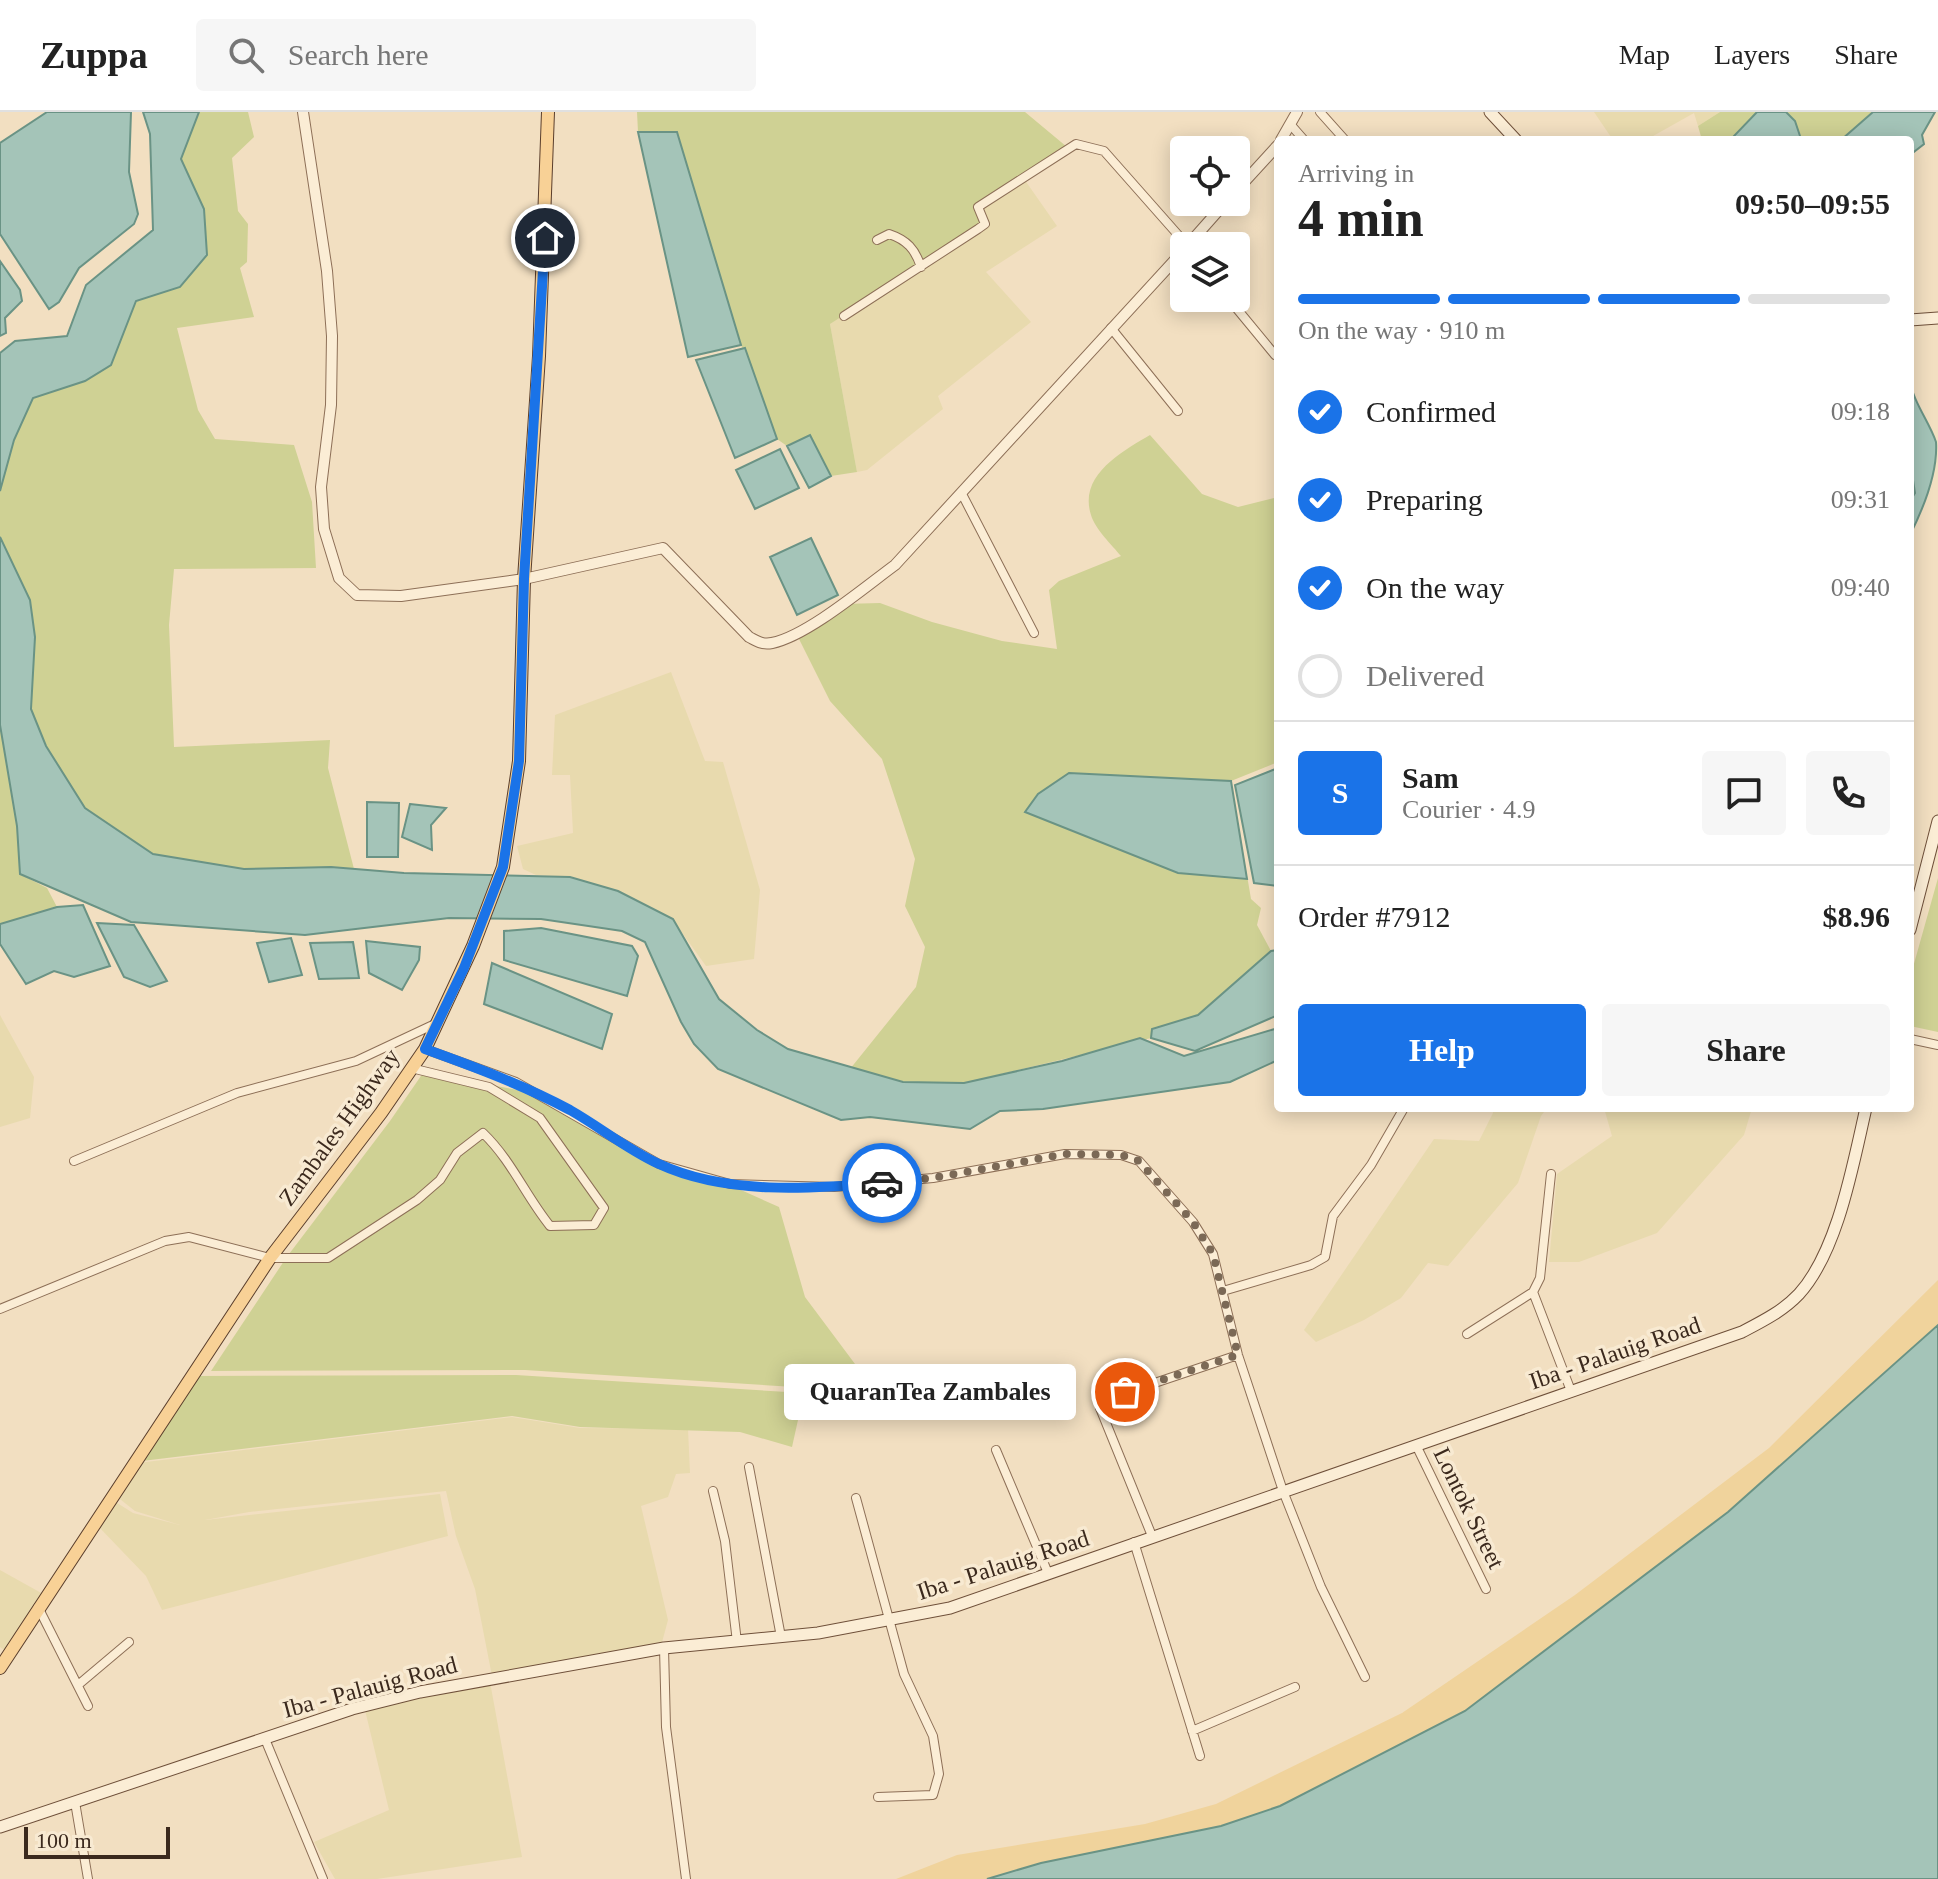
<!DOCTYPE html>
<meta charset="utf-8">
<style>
:root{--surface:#fff;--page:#f6f6f6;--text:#222;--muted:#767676;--line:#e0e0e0;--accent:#1a73e8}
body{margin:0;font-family:"Times New Roman",serif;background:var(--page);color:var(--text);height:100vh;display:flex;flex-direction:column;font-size:30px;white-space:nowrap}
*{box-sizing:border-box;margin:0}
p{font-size:26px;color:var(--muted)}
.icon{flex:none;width:44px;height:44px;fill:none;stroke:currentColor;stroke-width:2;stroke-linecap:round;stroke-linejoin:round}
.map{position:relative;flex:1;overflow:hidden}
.sheet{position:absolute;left:1274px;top:24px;width:640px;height:976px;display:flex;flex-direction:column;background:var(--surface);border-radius:8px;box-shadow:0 4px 20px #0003}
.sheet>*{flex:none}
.fabs{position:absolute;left:1170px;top:24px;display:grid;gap:16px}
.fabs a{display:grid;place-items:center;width:80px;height:80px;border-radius:8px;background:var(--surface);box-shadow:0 4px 20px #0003;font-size:40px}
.scale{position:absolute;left:24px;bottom:20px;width:146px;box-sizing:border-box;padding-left:8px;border:4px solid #3b291d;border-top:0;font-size:22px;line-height:28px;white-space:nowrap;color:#3b291d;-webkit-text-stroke:6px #f8ead2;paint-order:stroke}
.pin{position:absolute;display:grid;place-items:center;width:68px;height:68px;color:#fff;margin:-34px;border:4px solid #fff;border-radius:50%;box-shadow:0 2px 8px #0007}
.courier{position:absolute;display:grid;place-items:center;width:80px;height:80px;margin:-40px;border:6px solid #1a73e8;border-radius:50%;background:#fff;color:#222;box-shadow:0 2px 10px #0007}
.bubble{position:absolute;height:56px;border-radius:8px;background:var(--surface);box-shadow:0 4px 20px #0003;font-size:26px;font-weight:700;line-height:56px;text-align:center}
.headline em{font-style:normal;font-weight:700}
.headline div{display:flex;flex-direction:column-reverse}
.headline{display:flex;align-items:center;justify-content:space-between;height:136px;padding:0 24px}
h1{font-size:52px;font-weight:700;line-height:60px}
.bar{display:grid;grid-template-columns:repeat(4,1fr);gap:12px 8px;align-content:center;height:96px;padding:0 24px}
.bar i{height:10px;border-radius:6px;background:var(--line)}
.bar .current{background:var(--accent)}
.bar p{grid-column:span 4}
.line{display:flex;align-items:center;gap:20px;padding:0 24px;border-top:2px solid var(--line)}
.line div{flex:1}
.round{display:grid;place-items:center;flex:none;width:84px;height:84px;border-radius:8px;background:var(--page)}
ol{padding:0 24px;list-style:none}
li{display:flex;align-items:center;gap:24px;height:88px}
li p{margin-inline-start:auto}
li .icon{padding:8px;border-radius:50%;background:var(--accent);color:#fff;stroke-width:4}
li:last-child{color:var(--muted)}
li i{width:44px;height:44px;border:4px solid var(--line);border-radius:50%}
.primary-button{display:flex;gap:16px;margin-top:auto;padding:16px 24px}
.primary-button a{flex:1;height:92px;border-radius:8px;background:var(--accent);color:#fff;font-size:32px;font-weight:700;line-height:92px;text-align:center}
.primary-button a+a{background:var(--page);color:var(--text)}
header{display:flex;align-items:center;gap:48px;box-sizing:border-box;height:112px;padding:0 40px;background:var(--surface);border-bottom:2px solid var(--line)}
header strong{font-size:38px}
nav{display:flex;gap:44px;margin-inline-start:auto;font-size:28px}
.search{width:560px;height:72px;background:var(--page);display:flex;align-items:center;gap:20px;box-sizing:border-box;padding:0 28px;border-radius:8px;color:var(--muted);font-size:30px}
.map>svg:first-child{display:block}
.farmland{fill:#e8daae}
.green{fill:#cfd194}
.sand{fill:#f0d39c}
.water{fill:#a4c4b8;stroke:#6a9385;stroke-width:2}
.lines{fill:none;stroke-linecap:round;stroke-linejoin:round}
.minor-casing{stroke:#8d6f57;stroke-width:10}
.tertiary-casing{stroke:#8d6f57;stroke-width:12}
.secondary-casing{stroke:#6f503a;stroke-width:13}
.primary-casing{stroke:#5a3e2c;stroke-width:14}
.minor{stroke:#fbedd5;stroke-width:8}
.tertiary{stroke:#fbedd5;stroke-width:10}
.secondary{stroke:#fbedd5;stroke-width:11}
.primary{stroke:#f8d196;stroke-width:12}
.done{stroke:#7b6956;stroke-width:8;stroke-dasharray:0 14.4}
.route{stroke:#1a73e8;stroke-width:10}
.labels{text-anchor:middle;stroke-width:7;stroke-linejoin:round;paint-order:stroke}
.street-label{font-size:24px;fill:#3b291d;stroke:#f8ead2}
</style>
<header>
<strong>Zuppa</strong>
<div class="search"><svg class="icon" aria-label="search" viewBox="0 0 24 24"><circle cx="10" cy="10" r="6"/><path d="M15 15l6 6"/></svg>Search here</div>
<nav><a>Map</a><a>Layers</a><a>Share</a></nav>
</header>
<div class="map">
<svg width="1938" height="1767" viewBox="0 0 1938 1767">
<rect width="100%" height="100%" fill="#f2dfc1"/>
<path class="farmland" d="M1594,0H1720L1698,14L1694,1L1646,28H1613Z
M1022,64L1057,114L986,160L1031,210L938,284L943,297L867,358L857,360L830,212Z
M671,560L705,649L723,650L760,778L754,847L706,854L672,807L570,765L536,763L523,757L517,734L573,721L570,663H552L555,603Z
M0,903L34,965L30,1006L0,1015Z
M1492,996H1547L1541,1004L1518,1071L1448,1154L1428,1151L1401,1186L1364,1208L1316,1230L1304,1218L1434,1027L1479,1029L1493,1001Z
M1604,996H1752L1744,1023L1657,1121L1579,1150H1549L1557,1062L1612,1024Z
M512,1305L580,1316L688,1317L690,1361L676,1362L668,1385L641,1394L668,1508L661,1534L492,1564L475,1477L456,1424L446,1379L249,1400L205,1408L440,1382L448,1424L162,1498L146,1464L97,1413L114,1389L133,1401L180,1413L135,1399L116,1384L138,1351Z
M0,1458L43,1482L7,1540L0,1535Z
M490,1570L522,1745L377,1767H335L314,1730L389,1698L365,1598Z"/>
<path class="green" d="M199,0H248L254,25L232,46L238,99L248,112L247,150L240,156L254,205L177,216L198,298L215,327L294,333L312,390L316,456L174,457L169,513L174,635L330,628L328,656L354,757H244L184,749L153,742L85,696L46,634L31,597L35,525L30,488L0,425V379L14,328L33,286L85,269L111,253L136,189L180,175L204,97L181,47Z
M637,0H1025L1067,35L978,94L985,112L830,212L857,360L831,364L810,323L787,334L777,327L741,233L677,20H638Z
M1720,0H1873L1841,28H1702L1698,14Z
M1150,323L1202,382L1238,395L1278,385V650L1231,669L1251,787L1261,796L1257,813L1271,839L1198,903L1152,917L1151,926L964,971L903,970L850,957L916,875L925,835L905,794L915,747L882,647L830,589L796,521L843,492L880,491L932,510L1002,529L1057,537L1049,478L1059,469L1121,444C1112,433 1095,417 1091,403C1078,363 1123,339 1150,323Z
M0,613L17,714L20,762L47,776L57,795L0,812Z
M1938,766V920L1910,914V866Z
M423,961L524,979L662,1057L732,1074L779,1095L805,1185L855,1252L810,1276L525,1258L211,1259L286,1146L390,1009Z
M516,1263L804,1281L792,1335L740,1320L580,1315L512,1304L142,1349L199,1264Z"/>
<path class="sand" d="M1938,1168V1213L1728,1400L1465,1599L1280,1694L1221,1714L1041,1751L987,1767H896L957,1743L1145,1712L1216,1692L1402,1601L1575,1483L1769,1336Z"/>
<path class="water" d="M47,0H131L129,60L138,102L134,112L79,156L59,190L49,197L0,122V31Z
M143,0H199L181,47L204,97L207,143L180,175L136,189L111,253L85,269L33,286L14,328L0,379V241L15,229L67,224L86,173L153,118L150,22Z
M1757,0H1786L1795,9L1800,24L1797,28H1735L1733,25Z
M1873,0H1935L1922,23L1924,32L1910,43V28H1841Z
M638,20H677L741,233L688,245Z
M0,149L20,178L22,189L5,206L6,221L0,224Z
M745,236L777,327L735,346L696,248Z
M1910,267C1912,289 1929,309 1936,330C1938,361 1923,397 1910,423V389L1915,381L1910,349Z
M810,323L831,364L809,376L787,334Z
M780,337L799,376L755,397L736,358Z
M0,425L30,488L35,525L31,597L46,634L85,696L153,742L244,757L331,755L404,761L570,765L618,779L673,807L719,887L757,918L788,937L903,970L964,971L1062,949L1140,926L1184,944L1278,916V948L1230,970L1043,997L1000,999L970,1017L870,1005L841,1008L718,957L694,932L681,910L645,830L622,819L541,807L449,806L305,823L131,810L20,762L17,714L0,613Z
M811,426L838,483L797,503L770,445Z
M1278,656V774L1254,771L1235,673Z
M1069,661L1231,669L1247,767L1178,761L1025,700L1038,682Z
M367,690L399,691L398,745H367Z
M410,692L446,696L431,713L432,738L402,725Z
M83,793L110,854L74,865L54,859L26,872L0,832V812L57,795Z
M97,811L134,813L167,869L150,875L124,865Z
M541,816L632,834L638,844L627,884L504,848V819Z
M291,826L302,863L269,870L257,831Z
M366,829L420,835L419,848L402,878L369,861Z
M353,830L359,866L319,867L310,831Z
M1278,838V903L1195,939L1151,926L1152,917L1198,903L1271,839Z
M492,851L612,902L602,937L484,892Z
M1938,1213V1767H987L1041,1751L1221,1714L1280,1694L1465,1599L1728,1400Z"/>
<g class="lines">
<defs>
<path id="minor" d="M1320,0L1345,28
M1290,12L1304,28
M877,128L889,122C907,128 915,137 921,155
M1228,186L1275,243L1278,242
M844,204L978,117L985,112L978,95L1076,32L1104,39L1187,133
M1111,216L1178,299
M962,382L1034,521
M1910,927L1938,933
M425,937L516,970L659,1052L730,1072L834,1075L933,1066L1065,1042L1121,1043L1139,1049L1193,1110L1213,1142L1238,1243L1283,1379L1321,1475L1365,1565
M74,1049L237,981L356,949L437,911
M1551,1062L1540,1166L1533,1180L1571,1279
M1223,1179L1311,1153L1325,1145L1333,1104L1371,1053L1404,996
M0,1197L165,1129L189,1125L270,1146H328L417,1088L440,1068L457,1041L483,1021C512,1049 525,1083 550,1114L594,1113L604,1096L540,1006L489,975L411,956
M1467,1222L1533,1180
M1416,1333L1486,1477
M996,1338L1048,1461
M749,1355L781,1525
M713,1379L725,1429L737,1530
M856,1386L904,1562L933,1624L939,1662L933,1683L878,1685
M1152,1424L1100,1296L1101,1289L1238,1243
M1134,1430L1200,1644
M38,1495L88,1594
M664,1536L666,1615L686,1767
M78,1573L129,1530
M1192,1619L1295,1575
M265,1627L323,1767
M75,1690L88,1767"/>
<path id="tertiary" d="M303,0L327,159L332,224L331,293L321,375L324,417L339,466L357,483L401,484L524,467L663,436L749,525C757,529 762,533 772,531C807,524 865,475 895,453L1184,138
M1281,28L1297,0
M1236,79L1278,33
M1187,134L1226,90"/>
<path id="secondary" d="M1490,0L1516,28
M1910,208L1938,206
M1910,818L1938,709
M0,1715L352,1597L420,1580L664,1536L818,1521L950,1496L1742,1220C1763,1209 1783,1199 1799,1182C1838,1139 1853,1052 1866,996"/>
<path id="primary" d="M0,1556L270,1146L381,1001L425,937L473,834L503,755L519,649L524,467L539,244L548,0"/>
</defs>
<use href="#minor" class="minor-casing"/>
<use href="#tertiary" class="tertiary-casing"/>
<use href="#secondary" class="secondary-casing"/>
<use href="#primary" class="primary-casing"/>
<use href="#minor" class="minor"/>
<use href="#tertiary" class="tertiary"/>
<use href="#secondary" class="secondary"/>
<use href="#primary" class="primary"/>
</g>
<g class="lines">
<path class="done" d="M882,1071L933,1066L1065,1042L1121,1043L1139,1049L1193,1110L1213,1142L1238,1243L1125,1280"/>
<path class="route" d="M545,126L524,467L519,649L503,755L464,856L425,937C475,955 523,973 570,998C600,1015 628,1038 659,1052C726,1083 811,1077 882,1071"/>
</g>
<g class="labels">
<g class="street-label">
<text transform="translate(339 1015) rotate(-54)" y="8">Zambales Highway</text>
<text transform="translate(1615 1241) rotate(-19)" y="8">Iba - Palauig Road</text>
<text transform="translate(1469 1396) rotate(64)" y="8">Lontok Street</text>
<text transform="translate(1003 1453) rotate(-18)" y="8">Iba - Palauig Road</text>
<text transform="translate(370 1575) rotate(-15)" y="8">Iba - Palauig Road</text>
</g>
</g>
</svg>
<div class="fabs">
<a><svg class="icon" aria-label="locate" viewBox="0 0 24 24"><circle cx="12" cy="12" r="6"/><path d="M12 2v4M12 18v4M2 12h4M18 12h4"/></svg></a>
<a><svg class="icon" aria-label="layers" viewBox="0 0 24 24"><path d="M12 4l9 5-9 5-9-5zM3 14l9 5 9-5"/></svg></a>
</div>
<div class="scale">100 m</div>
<div class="pin" style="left:1125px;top:1280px;background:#ea580c"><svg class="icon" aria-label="bag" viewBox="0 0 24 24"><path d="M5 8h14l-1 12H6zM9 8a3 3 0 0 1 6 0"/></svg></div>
<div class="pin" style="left:545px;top:126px;background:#1f2937"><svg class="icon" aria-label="home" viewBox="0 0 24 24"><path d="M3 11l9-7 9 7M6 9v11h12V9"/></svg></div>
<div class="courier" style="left:882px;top:1071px"><svg class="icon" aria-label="car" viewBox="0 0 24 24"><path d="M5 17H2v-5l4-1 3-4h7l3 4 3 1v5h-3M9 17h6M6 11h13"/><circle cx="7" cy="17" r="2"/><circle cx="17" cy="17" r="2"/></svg></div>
<div class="bubble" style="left:784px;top:1252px;width:292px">QuaranTea Zambales</div>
<section class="sheet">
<div class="headline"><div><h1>4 min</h1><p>Arriving in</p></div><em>09:50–09:55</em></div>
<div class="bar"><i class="current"></i><i class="current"></i><i class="current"></i><i></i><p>On the way · 910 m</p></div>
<ol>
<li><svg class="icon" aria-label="check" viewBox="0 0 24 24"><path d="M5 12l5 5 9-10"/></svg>Confirmed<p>09:18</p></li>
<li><svg class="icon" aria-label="check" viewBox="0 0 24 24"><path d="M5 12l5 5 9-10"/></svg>Preparing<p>09:31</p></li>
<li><svg class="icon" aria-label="check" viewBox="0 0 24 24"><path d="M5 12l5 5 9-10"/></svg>On the way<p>09:40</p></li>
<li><i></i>Delivered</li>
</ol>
<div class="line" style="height:144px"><b class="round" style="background:var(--accent);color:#fff">S</b><div><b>Sam</b><p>Courier · 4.9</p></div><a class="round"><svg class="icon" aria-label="chat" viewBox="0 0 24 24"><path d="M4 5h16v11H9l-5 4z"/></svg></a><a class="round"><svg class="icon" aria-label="phone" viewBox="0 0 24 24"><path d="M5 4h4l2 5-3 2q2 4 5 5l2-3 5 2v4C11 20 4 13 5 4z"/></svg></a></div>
<div class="line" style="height:104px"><div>Order #7912</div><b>$8.96</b></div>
<div class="primary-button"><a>Help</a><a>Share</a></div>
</section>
</div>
